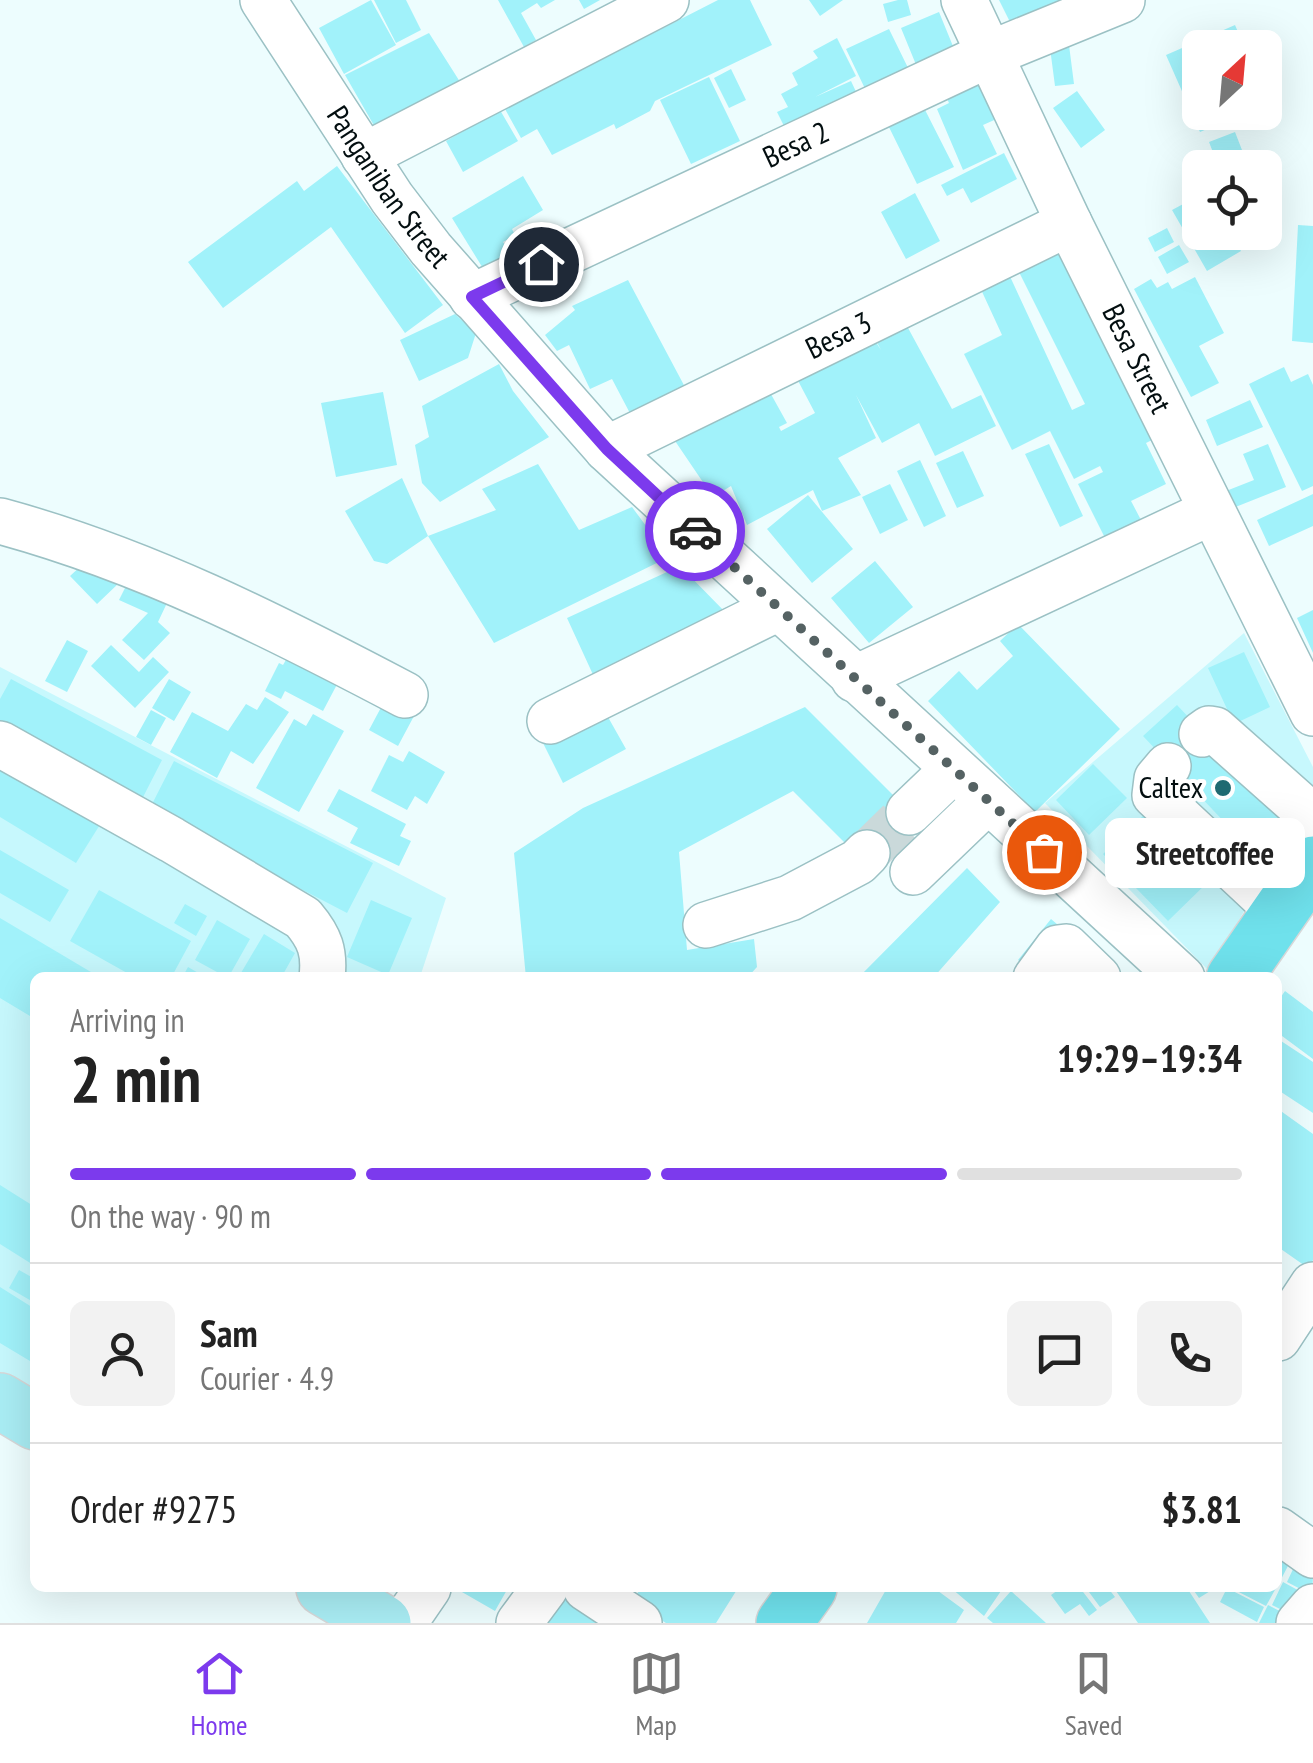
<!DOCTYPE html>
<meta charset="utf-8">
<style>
:root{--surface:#fff;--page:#f2f2f2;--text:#222;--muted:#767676;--line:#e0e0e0;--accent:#7c3aed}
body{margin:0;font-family:"PT Sans Narrow",sans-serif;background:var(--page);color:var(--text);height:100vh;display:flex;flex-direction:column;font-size:38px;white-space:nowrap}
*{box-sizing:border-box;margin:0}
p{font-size:32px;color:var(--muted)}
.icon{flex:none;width:55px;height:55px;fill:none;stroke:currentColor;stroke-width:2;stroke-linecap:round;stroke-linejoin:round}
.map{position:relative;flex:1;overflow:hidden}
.drawer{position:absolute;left:30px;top:972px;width:1252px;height:620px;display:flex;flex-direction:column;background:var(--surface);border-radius:15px;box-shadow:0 10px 40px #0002}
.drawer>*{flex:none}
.needle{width:65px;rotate:26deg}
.tools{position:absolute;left:1182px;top:30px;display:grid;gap:20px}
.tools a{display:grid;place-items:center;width:100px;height:100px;border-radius:15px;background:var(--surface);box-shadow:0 10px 40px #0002;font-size:50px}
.pin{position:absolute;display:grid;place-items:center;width:85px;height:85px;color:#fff;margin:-42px;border:5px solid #fff;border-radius:50%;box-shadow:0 2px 10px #0007}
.courier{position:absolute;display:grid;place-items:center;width:100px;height:100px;margin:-50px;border:8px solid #7c3aed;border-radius:50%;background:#fff;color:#222;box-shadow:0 2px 12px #0007}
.bubble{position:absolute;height:70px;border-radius:15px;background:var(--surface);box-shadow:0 10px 40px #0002;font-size:32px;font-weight:700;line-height:70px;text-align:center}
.summary em{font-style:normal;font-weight:700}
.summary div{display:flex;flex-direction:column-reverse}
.summary{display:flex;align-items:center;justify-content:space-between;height:170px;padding:0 40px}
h1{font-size:65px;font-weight:700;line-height:75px}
.bar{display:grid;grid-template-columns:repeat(4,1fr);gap:15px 10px;align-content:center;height:120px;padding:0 40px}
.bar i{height:12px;border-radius:8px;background:var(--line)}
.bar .on{background:var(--accent)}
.bar p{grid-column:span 4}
.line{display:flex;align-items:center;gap:25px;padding:0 40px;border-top:2px solid var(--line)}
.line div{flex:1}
.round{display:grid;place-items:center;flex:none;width:105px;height:105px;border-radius:15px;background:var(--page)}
.tab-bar{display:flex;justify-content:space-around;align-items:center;height:140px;border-top:2px solid var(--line);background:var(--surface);font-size:28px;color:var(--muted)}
.tab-bar a{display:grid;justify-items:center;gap:5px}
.tab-bar .on{color:var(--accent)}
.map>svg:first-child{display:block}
.built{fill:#c7f8fd}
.building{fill:#a1f2fa}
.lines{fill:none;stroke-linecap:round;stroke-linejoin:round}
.minor-tunnel{stroke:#cad9da;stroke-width:45;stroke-dasharray:45 22;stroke-linecap:butt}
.minor-casing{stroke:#9bc1c4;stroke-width:48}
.major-casing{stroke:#d7d8d9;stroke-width:58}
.highway-casing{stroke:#d7d8d9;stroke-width:58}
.minor{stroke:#fff;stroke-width:45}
.major{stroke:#a9edf4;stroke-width:55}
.highway{stroke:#6fe1ec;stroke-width:55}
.done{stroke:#556263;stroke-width:10;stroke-dasharray:0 18}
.route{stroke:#7c3aed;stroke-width:12}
.poi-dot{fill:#1f6a71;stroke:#fff;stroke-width:4}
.labels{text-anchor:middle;stroke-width:8;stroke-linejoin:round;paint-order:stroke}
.street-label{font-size:30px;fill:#030e10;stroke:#fff}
.poi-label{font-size:30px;fill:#030e10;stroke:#fff;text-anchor:end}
</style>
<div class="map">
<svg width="1313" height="1623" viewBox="0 0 1313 1623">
<rect width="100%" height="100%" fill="#edfdfe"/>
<path class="built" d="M1244,633L1313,767V794L1209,971L1045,803Z
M0,667L446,898L420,977L35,978V1393L0,1373Z"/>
<path class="building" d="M371,0L396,45L344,74L319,28Z
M374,0H406L421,30L396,43Z
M498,0H555L541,8L537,3L521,13L536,40L524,47Z
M579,0H600L584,9Z
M718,0H750L772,45L655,101L650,111L616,129L614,124L552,155L537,129L521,138L505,109Z
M809,0H843L820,16Z
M898,0H907L911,15L888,22L883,4Z
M999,0H1061L1011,24Z
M939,12L957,56L919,72L901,28Z
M1235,25L1245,48H1200V112H1234L1235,117L1200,132L1166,55Z
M889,29L912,76L869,97L846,49Z
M429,33L462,85L376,129L345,75Z
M837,38L856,76L815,97L851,81L858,96L786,130L777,112L788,107L781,94L798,85L792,73L818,58L813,51Z
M1069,45L1074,84L1055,86L1050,48Z
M731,69L746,100L729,108L714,78Z
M978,73L1001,117L983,125L997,154L963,170L937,109L949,103L943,90Z
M709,77L740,141L691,164L660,100Z
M1077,91L1105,130L1081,148L1053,108Z
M921,102L954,167L917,184L885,119Z
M500,110L518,141L463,172L446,141Z
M1235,132L1249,168H1219L1209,142Z
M1004,153L1017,179L971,203L963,188L947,196L941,185Z
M337,166L443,305L405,333L331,227L223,308L188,262L297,181L304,191Z
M523,176L543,210L512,229L515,235L503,242L511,254L484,270L452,218Z
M915,193L940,241L906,259L881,212Z
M1200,195V232H1230L1241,251L1207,271L1172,210Z
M1298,225L1313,226V343L1292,341Z
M1167,228L1174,242L1155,252L1148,238Z
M1179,245L1189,262L1167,274L1158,257Z
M1057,246L1152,440L1146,443L1166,484L1131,501L1141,520L1105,538L1078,484L1103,472L1100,466L1074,479L1050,431L1012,450L964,354L1002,335L978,283L1007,270L1072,410L1085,404L1016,266Z
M1195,277L1224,333L1199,346L1219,383L1191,397L1134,289L1151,279L1157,288L1168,282L1172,289Z
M628,280L686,389L633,419L612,379L590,389L569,345L557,351L545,335L575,310L572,306Z
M455,314L476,333L468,358L419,381L400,340Z
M901,315L952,409L981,395L996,426L935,456L919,423L882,443L856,395L876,438L838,458L861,495L822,511L813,490L747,525L731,486L713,497L671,435L767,387L787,423L779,427L781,431L815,413L795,375L872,336L881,350L871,331Z
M499,364L513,391L549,437L440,502L422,483L415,445L429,437L422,406Z
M1284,367L1291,382L1308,374L1313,385V486L1302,491L1249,384Z
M383,392L397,465L336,477L321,403Z
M1250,400L1263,427L1217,446L1206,420Z
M1049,444L1083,516L1060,527L1025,454Z
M1268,444L1286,487L1233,508L1226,491L1254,480L1243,454Z
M963,451L984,496L957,508L936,463Z
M920,460L946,516L924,527L897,471Z
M538,464L579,530L632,507L669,557L494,643L428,536L496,510L482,489Z
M402,478L428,536L387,564L374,561L345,511Z
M890,484L908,520L880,534L862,497Z
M1313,494V526L1269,546L1257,520Z
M808,495L853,549L812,583L767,529Z
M94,554L120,582L97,604L70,576Z
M875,561L913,607L869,643L831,598Z
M680,566L730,617L595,679L567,618Z
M135,568L175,586L158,622L170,633L144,660L122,640L148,613L119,600Z
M1313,610V653L1297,618Z
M1018,624L1120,729L1035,812L928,701L959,671L977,690L1013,656L1000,641Z
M67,640L88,651L67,692L45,681Z
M111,645L139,672L153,657L169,672L135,708L91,666Z
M294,646L343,673L323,711L285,691L281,699L265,691L279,663L283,665Z
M1244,652L1270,707L1234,724L1208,668Z
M11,679L162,760L140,803L0,728V699Z
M169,679L191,692L174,721L152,708Z
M265,697L289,712L253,764L231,751L217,778L170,752L192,712L228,731L246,704L257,710Z
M385,700L414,716L398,746L369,730Z
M1177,705L1281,815L1247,846L1143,736Z
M805,707L903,805L849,847L793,791L679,852L687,950L754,939L757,967L747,978H526L514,853L583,808Z
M151,710L166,718L151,745L136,737Z
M604,710L626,749L563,783L542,741Z
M313,714L344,731L299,812L256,788L294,719L306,726Z
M409,751L445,772L427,804L415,796L407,810L371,791L389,755L403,762Z
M174,761L373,863L347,913L149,810Z
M0,762L101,823L76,863L0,817Z
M1093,764L1127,798L1089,835L1056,800Z
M339,789L406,824L400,836L411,841L399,866L350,843L358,828L327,811Z
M1145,814L1210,880L1168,921L1103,854Z
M0,850L69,890L50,922L0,893Z
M967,868L1000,902L933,978H858Z
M99,890L191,941L171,978H136L70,941Z
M371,900L412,918L388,975L347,957Z
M185,904L207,916L196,936L174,923Z
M0,918L101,978H35V1019L0,998Z
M1051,919L1064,930L1032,971L1018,960Z
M217,920L250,939L228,978L195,960Z
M264,934L295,953L281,978H238Z
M188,967L207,978H182Z
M1285,991L1313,1012V1059L1278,1033V1001Z
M1278,1039L1313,1062V1113L1278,1090Z
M1278,1109L1313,1134V1260L1308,1268L1278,1247Z
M0,1185L35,1207V1266L0,1244Z
M19,1270L35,1279V1303L9,1288Z
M0,1287L35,1309V1364L0,1343Z
M1278,1559L1289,1564L1278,1585Z
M1294,1567L1313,1577L1312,1595L1287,1582Z
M1283,1582L1305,1594L1294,1616L1272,1605Z
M455,1588H508L495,1611Z
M641,1588H738L716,1623H666L632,1602Z
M887,1588H934L964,1610L956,1623H867Z
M951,1588H1003L984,1616Z
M1061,1588H1080L1097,1610L1089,1616L1080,1604L1065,1614L1051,1595Z
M1086,1588H1108L1115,1597L1100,1607Z
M1114,1588H1187L1210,1623H1138Z
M1192,1588H1215L1199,1598Z
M1227,1588L1264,1607L1257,1622L1220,1602Z
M1231,1588H1276L1266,1606Z
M555,1590L623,1623H528Z
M1011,1591L1046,1623H993L987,1618Z
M1268,1605L1289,1616L1285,1623H1259Z"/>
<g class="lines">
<path class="minor-tunnel" d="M867,853L909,812"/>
<defs>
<g id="minor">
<path id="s1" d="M263,0L392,198L431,249L607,449L1182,978"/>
<path id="s2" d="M964,0L1069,223L1313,713"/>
<path d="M364,156L666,0"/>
<path id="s3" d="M472,297L992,53L1122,0"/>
<path id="s4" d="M607,449L1069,223"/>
<path d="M0,521C144,560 274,626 405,695"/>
<path d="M854,679L1211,512"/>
<path d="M550,721L778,608"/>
<path d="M1202,734L1209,729L1215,730L1313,817"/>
<path d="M0,744L172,840L303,918C320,938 325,952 322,978"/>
<path d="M1168,766L1157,779L1155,795L1280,912"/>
<path d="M909,812L954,769"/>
<path d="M913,872L988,800"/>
<path d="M706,925L790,898L858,862L867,853"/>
<path d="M1036,978L1058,948L1066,947L1098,978"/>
<path d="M1278,1338L1313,1285"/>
<path d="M1278,1530L1313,1555"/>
<path d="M586,1588L639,1623"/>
<path d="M404,1623L428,1588"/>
<path d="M519,1623L545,1588"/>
<path d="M1299,1623L1313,1607"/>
</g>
<path id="major" d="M0,1401L35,1422
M324,1588L383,1623"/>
<path id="highway" d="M1234,978L1313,864
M784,1623L809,1588"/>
</defs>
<use href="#minor" class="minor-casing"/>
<use href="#major" class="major-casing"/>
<use href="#highway" class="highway-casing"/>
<use href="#minor" class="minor"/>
<use href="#major" class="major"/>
<use href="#highway" class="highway"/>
</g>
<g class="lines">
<path class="done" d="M695,531L1044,852"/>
<path class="route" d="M541,264L472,297L607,449L695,531"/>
</g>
<circle class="poi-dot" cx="1223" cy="788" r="10"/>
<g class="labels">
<g class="street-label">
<text dy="10" stroke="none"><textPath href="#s3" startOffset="358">Besa 2</textPath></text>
<text dy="10" stroke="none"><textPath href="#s1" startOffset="225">Panganiban Street</textPath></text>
<text dy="10" stroke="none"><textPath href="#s4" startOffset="258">Besa 3</textPath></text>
<text dy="10" stroke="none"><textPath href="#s2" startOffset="398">Besa Street</textPath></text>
</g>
<g class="poi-label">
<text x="1203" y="798">Caltex</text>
</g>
</g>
</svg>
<div class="tools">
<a><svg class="needle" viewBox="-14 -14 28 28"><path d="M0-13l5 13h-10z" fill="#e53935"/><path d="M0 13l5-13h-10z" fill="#767676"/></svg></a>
<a><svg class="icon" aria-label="locate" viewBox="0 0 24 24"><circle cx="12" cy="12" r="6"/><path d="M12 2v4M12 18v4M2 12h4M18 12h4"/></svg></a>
</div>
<div class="pin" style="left:1044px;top:852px;background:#ea580c"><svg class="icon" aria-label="bag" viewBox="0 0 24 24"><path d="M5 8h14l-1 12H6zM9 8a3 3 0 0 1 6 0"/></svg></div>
<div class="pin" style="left:541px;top:264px;background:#1f2937"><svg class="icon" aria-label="home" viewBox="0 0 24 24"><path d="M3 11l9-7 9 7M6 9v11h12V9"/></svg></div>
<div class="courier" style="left:695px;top:531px"><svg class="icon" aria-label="car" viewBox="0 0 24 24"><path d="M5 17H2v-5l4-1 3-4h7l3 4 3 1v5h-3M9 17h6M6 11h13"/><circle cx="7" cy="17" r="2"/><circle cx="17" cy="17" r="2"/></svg></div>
<div class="bubble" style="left:1105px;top:818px;width:200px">Streetcoffee</div>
<section class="drawer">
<div class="summary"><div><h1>2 min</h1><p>Arriving in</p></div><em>19:29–19:34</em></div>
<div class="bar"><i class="on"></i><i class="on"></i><i class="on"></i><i></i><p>On the way · 90 m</p></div>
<div class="line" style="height:180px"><a class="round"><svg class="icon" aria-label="person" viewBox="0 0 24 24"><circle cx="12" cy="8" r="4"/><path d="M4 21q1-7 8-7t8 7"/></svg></a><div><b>Sam</b><p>Courier · 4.9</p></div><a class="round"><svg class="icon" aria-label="chat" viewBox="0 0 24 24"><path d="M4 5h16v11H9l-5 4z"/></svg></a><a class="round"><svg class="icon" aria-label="phone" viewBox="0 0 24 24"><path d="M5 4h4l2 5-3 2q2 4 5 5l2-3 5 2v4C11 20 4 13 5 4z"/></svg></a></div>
<div class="line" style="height:130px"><div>Order #9275</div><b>$3.81</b></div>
</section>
</div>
<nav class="tab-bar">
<a class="on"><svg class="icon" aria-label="home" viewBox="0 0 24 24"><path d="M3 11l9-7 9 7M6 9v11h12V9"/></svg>Home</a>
<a><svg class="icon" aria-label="map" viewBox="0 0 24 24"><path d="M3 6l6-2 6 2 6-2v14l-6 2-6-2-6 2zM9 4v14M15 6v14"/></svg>Map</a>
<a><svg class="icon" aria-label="saved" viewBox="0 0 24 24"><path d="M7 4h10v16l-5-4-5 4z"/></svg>Saved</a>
</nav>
